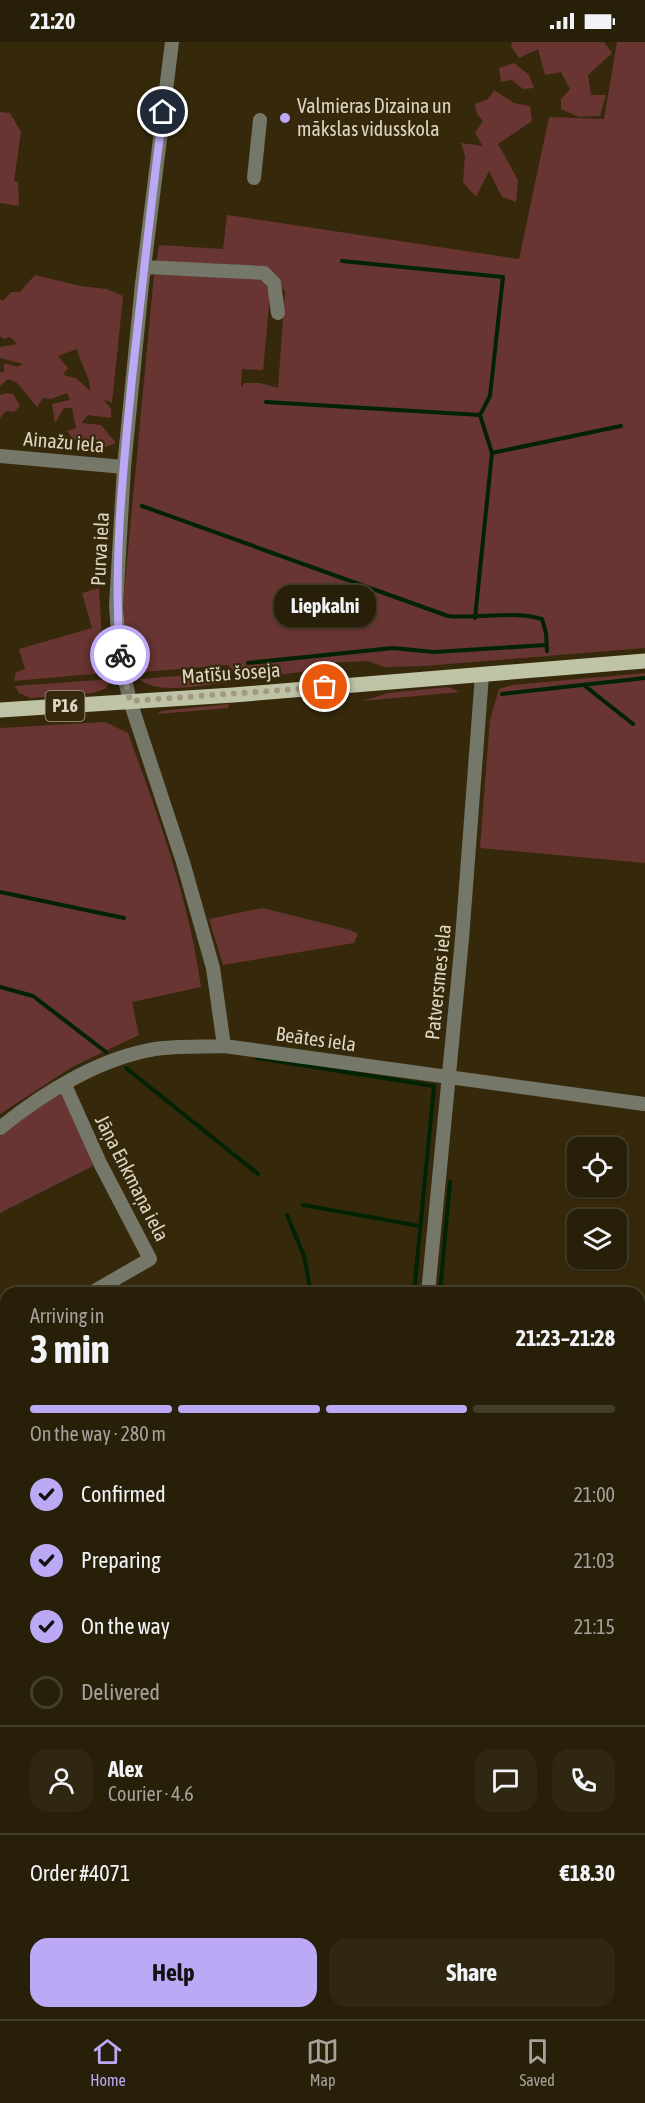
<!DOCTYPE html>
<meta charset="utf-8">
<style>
:root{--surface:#281f08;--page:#302712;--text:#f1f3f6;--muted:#a5a29c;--line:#443d29;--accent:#bca9f5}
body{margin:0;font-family:"Asap Condensed",sans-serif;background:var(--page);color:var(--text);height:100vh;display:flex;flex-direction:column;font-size:22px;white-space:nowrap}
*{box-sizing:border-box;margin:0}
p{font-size:20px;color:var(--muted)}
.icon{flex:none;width:33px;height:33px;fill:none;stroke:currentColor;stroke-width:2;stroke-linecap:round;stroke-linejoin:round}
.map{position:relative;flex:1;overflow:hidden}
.drawer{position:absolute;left:0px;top:1245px;width:645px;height:732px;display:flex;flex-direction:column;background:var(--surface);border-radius:18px 18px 0 0;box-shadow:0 2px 4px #0004,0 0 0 2px var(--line)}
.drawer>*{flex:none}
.controls{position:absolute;left:567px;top:1095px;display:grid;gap:12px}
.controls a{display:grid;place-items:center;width:60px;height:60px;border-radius:12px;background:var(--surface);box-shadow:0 2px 4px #0004,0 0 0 2px var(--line);font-size:30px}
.pin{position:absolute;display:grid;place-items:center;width:51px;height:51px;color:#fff;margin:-26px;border:3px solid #fff;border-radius:50%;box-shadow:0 2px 6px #0007}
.courier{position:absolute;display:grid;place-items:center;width:60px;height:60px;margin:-30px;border:4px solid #bca9f5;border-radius:50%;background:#fff;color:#222;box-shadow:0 2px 8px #0007}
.bubble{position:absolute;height:42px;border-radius:18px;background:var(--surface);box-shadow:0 2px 4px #0004,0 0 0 2px var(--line);font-size:20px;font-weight:700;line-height:42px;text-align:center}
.headline em{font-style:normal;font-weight:700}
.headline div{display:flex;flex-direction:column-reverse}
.headline{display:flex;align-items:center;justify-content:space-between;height:102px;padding:0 30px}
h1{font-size:39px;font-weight:700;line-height:45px}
.bar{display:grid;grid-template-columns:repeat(4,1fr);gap:9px 6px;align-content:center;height:72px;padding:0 30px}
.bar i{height:8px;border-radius:4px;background:var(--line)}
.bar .current{background:var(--accent)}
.bar p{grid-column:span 4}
.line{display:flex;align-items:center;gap:15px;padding:0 30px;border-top:2px solid var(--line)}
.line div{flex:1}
.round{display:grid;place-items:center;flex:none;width:63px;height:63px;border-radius:18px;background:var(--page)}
ol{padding:0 30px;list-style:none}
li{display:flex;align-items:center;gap:18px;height:66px}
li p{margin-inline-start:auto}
li .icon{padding:6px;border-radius:50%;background:var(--accent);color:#111;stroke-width:4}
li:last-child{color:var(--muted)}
li i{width:33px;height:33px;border:3px solid var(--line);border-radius:50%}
.primary-button{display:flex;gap:12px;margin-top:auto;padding:12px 30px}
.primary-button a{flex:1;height:69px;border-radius:18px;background:var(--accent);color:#111;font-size:24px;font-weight:700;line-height:69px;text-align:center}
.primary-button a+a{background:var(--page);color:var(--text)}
.status{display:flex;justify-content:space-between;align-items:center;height:42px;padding:0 30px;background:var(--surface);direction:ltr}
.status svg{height:16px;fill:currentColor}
.tabs{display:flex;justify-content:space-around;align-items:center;height:84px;border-top:2px solid var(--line);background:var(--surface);font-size:16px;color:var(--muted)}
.tabs a{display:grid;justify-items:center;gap:3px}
.tabs .current{color:var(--accent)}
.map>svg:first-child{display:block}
.green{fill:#683532;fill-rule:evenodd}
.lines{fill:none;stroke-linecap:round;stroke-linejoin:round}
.stream{stroke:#012303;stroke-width:4}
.minor{stroke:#757769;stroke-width:14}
.major{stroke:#bfc4a6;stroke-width:15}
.done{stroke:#a39983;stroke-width:6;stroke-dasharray:0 10.8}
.route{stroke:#bca9f5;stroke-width:8}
.poi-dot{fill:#bca9f5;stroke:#36290b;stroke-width:2}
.labels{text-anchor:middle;stroke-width:4.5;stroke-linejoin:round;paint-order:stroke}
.shield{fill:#36290b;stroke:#aba18c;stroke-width:1.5}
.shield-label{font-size:18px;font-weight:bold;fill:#ddd5c4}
.poi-label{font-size:20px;fill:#ddd5c4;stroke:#36290b;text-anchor:start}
.street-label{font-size:20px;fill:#ddd5c4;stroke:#36290b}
</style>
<div class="status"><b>21:20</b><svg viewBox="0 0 49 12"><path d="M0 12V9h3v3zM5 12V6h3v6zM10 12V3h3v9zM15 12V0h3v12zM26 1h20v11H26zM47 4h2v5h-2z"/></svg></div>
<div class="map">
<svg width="645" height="1977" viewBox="0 0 645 1977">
<rect width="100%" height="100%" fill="#36290b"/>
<path class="green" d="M512,0H604L612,11L588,33L591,53H606L600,74L579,75L561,67V57L570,47L561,30L545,33L538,7L519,16L511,4Z
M617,0H645V606L425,624L385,625L367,619L330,621L301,630L242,637L228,623L143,630C123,613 125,585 123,561L154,233L255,234L265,241L270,253L263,328L242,327L241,346L244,341H260L278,346L285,250C280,242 276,234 267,229C250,219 179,222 156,221L159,203L223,207L227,173L519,217L549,75L604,77Z
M514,21L529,33L534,46L523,47L512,38L501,40L499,26Z
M494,48L514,61L530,64L532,79L498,102L518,138L516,160L502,155L489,129L476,155L463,140L465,114L461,101L483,104L475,91L483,79L477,72L475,62L488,57Z
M0,70L10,71L21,90L14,139L18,140L19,164L0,161Z
M35,233L80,244L107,247L123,254L112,361L103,357L111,367V376L88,373L81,381L101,383L116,401L93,410L72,396L67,389L76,386L72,366H64L55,381L52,362L70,358L67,351L51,357L43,356L37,365L17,341L8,337L0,344V330H4V321L18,325L23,322L0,316V305L17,302L10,295L3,297L0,294V257L3,259L11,250H20ZM77,307C80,321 91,336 90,349L76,336L63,333L68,326L58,314Z
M6,351L13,352L20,364L14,370L6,369L0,376V353Z
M99,546L104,631L14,639L16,630L25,627L19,607L92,586L82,551Z
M226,630L231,634V640C206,642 158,654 139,637Z
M645,631V821L480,806L490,678L499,647L512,643Z
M112,637L105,647L93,651L30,656L19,651L15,644Z
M448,645L460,650L362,659L389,651Z
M229,662L228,666L157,672L161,669Z
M105,680L128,691C158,774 189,857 201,945L132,960L139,993L72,1025L0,1072V686Z
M262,866L350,888L358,892L354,901L223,923L209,877Z
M64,1050L93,1124L0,1171V1094L20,1077Z
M0,1487H6V1680H0Z"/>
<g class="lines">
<path class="stream" d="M342,219L503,235L490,354L480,373L492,411L475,576
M266,360L480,373
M492,411L621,384
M142,464L448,574C479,577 513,568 542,577L546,591L547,609
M248,621L393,606L434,610L546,603
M585,644L633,682
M502,652L645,636
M0,850L124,876
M0,945L33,954L106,1010
M257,1016L434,1044L414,1251
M126,1026L258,1132
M303,1163L420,1184
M287,1173L304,1214L311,1251
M440,1251L450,1140
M639,1449L645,1450
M639,1633L645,1634"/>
<path class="minor" d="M172,0L142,242L124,425L116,564L120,617L130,659L183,820L213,926L224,1004
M254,136L260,78
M144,225L264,231L274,241L278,271
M0,414L124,425
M65,1043L100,1121L150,1217L91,1251
M0,1086C43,1051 100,1016 155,1007C178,1004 202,1005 224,1004L644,1062
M428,1251L462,897L482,633
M0,1315L6,1309
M0,1487H6
M0,1680H6
M0,1906H6
M362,1977V1971"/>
<path class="major" d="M0,668L233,653L645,619"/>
</g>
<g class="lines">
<path class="done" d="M120,613L130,659L325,645"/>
<path class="route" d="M120,613C113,521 123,428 132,336C142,247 151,159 163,70"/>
</g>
<circle class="poi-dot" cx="285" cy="76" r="6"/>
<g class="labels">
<rect class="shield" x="45.5" y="649" width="39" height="30" rx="4.5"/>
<g class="shield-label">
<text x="65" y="670">P16</text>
</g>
<g class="poi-label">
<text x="297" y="71">Valmieras Dizaina un<tspan x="297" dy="23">mākslas vidusskola</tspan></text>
</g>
<g class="street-label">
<text transform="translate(64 400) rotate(5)" y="7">Ainažu iela</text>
<text transform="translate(100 507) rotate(-87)" y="7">Purva iela</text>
<text transform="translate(231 631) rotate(-4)" y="7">Matīšu šoseja</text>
<text transform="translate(438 940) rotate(-84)" y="7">Patversmes iela</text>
<text transform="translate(316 997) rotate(8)" y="7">Beātes iela</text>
<text transform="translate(132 1136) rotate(63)" y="7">Jāņa Enkmaņa iela</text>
</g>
</g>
</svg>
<div class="controls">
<a><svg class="icon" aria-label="locate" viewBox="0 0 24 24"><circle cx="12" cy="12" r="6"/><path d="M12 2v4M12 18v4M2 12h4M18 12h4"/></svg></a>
<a><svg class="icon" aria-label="layers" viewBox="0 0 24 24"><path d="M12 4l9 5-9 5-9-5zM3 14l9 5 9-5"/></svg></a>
</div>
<div class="pin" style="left:325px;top:645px;background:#ea580c"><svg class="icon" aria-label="bag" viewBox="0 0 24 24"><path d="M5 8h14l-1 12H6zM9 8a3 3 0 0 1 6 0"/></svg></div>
<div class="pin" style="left:163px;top:70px;background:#1f2937"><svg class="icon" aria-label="home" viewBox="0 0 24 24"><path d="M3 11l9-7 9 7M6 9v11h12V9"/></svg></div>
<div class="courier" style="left:120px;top:613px"><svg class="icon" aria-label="bike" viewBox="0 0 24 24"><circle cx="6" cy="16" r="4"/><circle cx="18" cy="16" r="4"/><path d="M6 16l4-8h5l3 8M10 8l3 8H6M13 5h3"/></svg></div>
<div class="bubble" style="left:274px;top:543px;width:102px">Liepkalni</div>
<section class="drawer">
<div class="headline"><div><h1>3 min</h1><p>Arriving in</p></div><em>21:23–21:28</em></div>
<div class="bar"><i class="current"></i><i class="current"></i><i class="current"></i><i></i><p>On the way · 280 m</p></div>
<ol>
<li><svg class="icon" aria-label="check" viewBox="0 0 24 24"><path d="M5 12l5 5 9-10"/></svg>Confirmed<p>21:00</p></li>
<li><svg class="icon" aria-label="check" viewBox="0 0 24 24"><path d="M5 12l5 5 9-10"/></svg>Preparing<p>21:03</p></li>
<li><svg class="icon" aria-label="check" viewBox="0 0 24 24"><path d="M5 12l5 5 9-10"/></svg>On the way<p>21:15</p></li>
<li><i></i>Delivered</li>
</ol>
<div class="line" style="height:108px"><a class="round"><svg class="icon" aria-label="person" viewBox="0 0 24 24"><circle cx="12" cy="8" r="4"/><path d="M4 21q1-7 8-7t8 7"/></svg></a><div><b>Alex</b><p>Courier · 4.6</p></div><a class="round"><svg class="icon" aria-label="chat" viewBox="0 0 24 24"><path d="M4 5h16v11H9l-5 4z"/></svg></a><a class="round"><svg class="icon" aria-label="phone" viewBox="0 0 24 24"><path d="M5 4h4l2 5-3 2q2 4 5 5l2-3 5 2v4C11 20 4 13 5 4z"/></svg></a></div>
<div class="line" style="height:78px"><div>Order #4071</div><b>€18.30</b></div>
<div class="primary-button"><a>Help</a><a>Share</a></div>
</section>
</div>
<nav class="tabs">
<a class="current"><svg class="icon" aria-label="home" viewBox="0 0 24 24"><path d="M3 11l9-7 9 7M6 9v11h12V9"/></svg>Home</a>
<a><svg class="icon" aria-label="map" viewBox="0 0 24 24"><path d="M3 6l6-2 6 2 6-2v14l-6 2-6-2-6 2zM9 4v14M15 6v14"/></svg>Map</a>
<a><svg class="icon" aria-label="saved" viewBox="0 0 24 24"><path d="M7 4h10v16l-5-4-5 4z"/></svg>Saved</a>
</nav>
